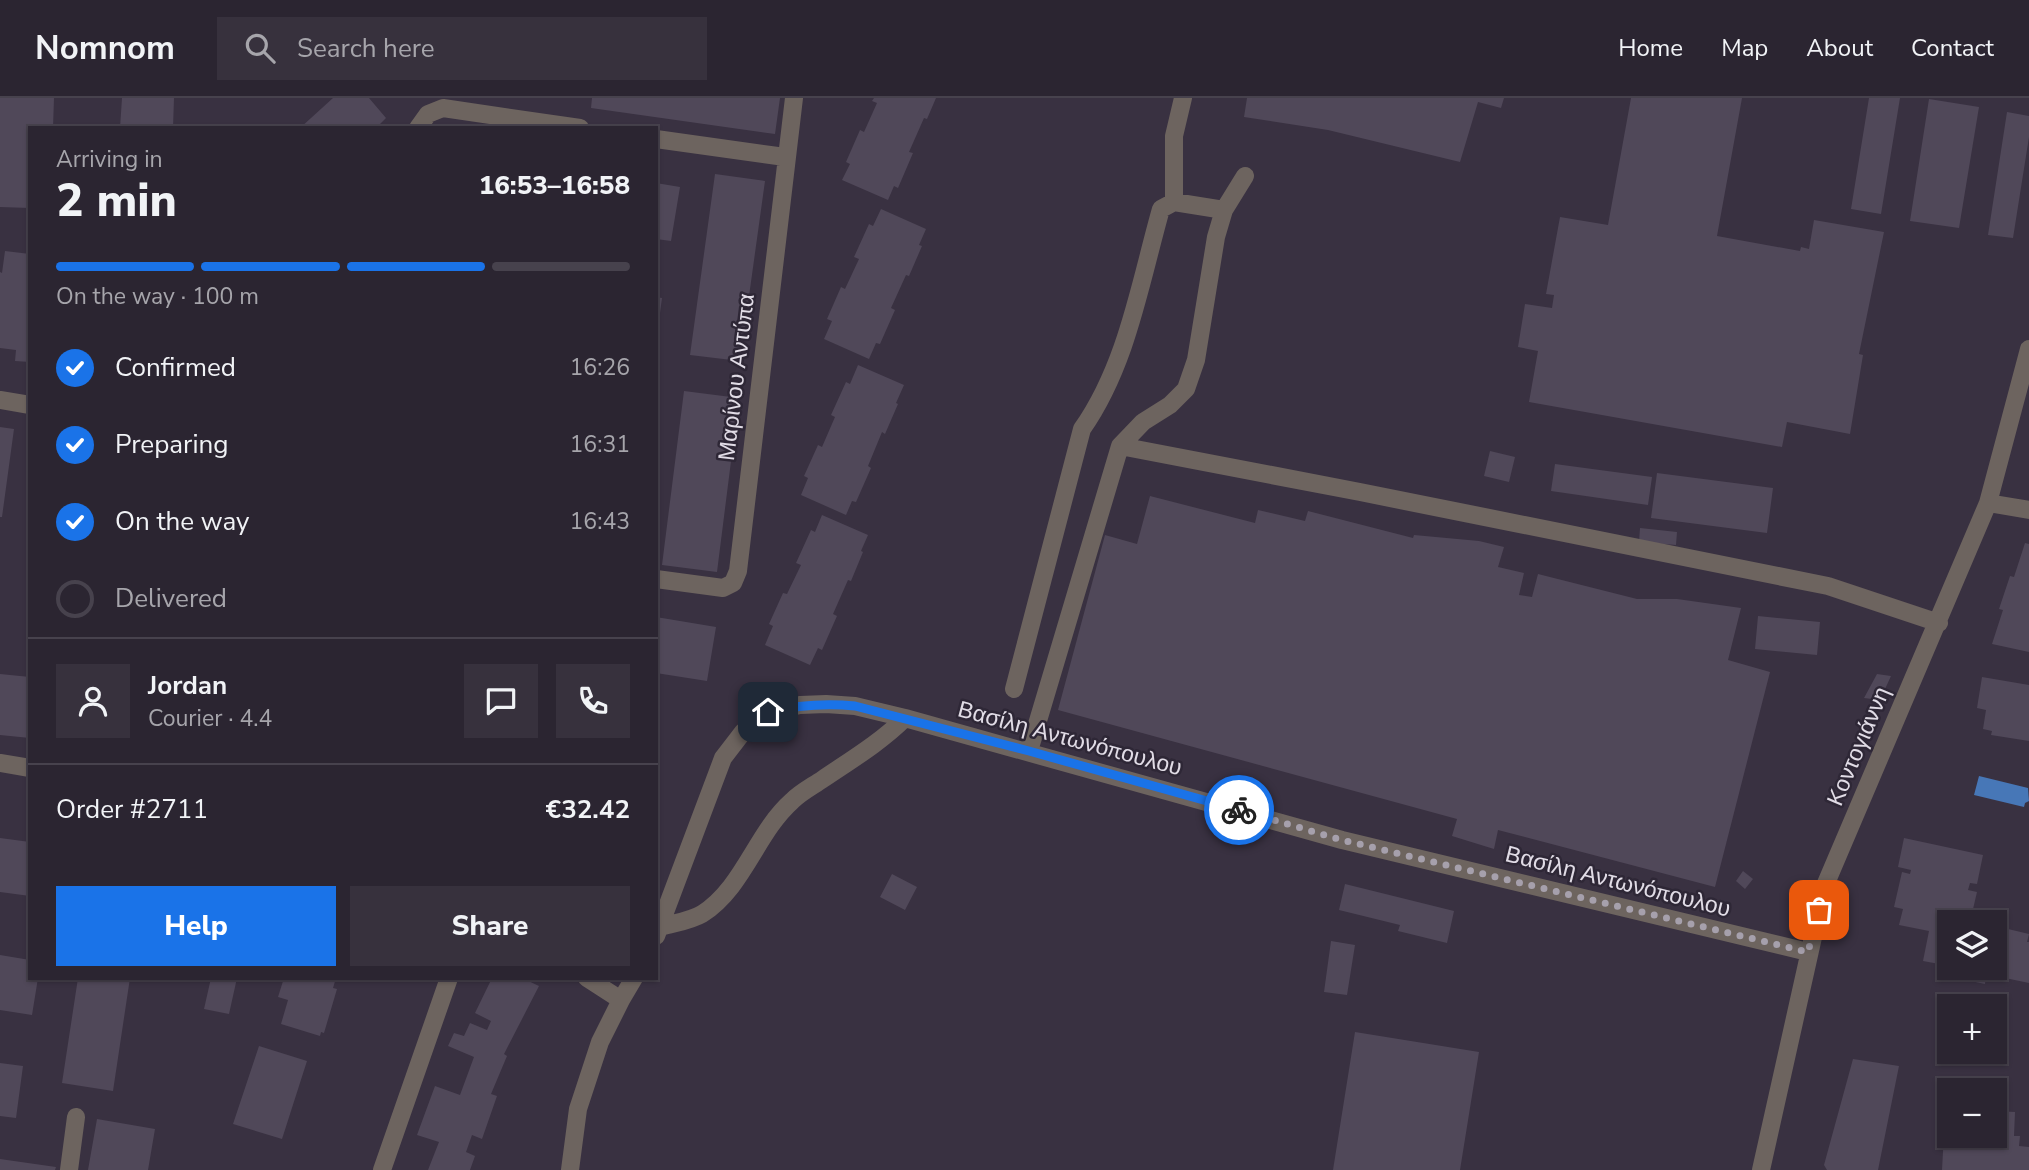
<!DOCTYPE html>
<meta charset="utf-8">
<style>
:root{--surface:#2b2531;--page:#37313d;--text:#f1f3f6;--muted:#a6a5ab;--line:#47424d;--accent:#1a73e8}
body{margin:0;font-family:"Nunito Sans",sans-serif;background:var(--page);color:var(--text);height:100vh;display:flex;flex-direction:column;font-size:26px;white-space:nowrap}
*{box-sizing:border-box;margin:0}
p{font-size:23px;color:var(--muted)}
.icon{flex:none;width:38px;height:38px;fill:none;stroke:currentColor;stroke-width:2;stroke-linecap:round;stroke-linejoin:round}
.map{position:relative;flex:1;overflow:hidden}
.drawer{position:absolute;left:28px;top:28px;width:630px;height:854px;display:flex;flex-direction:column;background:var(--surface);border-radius:0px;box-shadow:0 2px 5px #0004,0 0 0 2px var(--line)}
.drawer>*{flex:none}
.fabs{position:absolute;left:1937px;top:812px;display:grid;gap:14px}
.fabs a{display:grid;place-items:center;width:70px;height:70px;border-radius:0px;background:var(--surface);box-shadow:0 2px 5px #0004,0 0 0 2px var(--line);font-size:35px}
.pin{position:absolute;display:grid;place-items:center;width:60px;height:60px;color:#fff;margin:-30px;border-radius:14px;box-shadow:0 4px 10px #0006}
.courier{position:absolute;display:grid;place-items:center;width:70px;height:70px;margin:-35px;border:5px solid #1a73e8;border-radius:50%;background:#fff;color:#222;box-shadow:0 2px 9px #0007}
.overview em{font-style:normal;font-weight:800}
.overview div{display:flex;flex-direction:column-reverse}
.overview{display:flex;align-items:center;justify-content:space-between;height:119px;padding:0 28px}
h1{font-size:46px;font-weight:800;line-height:52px}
.bar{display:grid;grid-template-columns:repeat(4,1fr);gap:10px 7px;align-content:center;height:84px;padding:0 28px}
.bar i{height:9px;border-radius:5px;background:var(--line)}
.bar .current{background:var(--accent)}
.bar p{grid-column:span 4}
.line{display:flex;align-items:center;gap:18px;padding:0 28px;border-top:2px solid var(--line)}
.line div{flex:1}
.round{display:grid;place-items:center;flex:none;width:74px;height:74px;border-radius:0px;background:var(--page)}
ol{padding:0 28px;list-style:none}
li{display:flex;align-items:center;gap:21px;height:77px}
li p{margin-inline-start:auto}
li .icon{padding:7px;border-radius:50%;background:var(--accent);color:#fff;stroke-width:4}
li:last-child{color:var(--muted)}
li i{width:38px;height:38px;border:4px solid var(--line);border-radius:50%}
.primary-button{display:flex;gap:14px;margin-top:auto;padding:14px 28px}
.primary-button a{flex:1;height:80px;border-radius:0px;background:var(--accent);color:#fff;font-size:28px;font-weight:800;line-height:80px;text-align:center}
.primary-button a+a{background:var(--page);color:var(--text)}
header{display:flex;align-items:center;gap:42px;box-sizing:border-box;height:98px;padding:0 35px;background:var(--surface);border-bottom:2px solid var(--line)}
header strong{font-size:33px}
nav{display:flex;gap:38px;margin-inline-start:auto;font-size:24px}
.search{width:490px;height:63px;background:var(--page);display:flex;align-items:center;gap:18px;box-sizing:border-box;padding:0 24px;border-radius:0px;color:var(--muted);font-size:26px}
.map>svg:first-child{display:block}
.water{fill:#4777b7}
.building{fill:#504859}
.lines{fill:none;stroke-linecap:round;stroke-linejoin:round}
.minor{stroke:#6d645f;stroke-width:18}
.done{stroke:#a6a0ac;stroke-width:7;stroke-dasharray:0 12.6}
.route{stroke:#1a73e8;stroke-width:9}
.labels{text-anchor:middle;stroke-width:5;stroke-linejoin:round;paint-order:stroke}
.street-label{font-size:23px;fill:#e1dce6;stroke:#2e2736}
</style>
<header>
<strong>Nomnom</strong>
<div class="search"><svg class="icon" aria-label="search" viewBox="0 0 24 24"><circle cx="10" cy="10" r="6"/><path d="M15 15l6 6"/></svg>Search here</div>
<nav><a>Home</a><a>Map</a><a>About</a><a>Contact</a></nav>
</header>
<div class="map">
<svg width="2029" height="1072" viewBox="0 0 2029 1072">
<rect width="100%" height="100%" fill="#393141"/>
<path class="water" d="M1979,678L2028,690L2029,703L2025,705L2024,709L1974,697Z"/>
<path class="building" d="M0,0H54L53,30H30V110L0,109Z
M122,0H174L173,30H120Z
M333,0H369L386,20L376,30H300Z
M592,0H780L775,36L591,10Z
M874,0H936L927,21L924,20L909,54L913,55L898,90L894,88L888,102L842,82L850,66L846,64L860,32L864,34L877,5L872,3Z
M1247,0H1504L1501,10L1478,4L1460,64L1328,32L1244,19Z
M1631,0H1742L1717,138L1800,153L1801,149L1809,151L1814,122L1884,134L1859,256L1863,257L1850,336L1787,324L1782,349L1529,304L1538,253L1518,249L1525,206L1552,210L1554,197L1546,196L1560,119L1608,127Z
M1869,0H1900L1881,116L1851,111Z
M1929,1L1979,9L1959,130L1910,123Z
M2007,14L2029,18V39L2013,140L1988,137Z
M715,76L765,83L740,263L690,257Z
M656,85L680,89L671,143L656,141Z
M881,111L926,131L919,147L922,148L909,178L906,177L891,210L895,212L880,246L876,245L869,261L824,241L832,223L827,221L841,189L845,191L859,161L854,159L869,126L873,128Z
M5,153L30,156V264L15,263L16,252L0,250V174L2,175Z
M656,199L662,200L658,230H656Z
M858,267L904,287L896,305L898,306L885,336L882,334L868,368L871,370L856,404L852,403L846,417L801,397L808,380L804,378L818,347L822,349L835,319L831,317L846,284L850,286Z
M684,293L739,300L717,474L662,467Z
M0,329L14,331L2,419H0Z
M1490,353L1515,359L1509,384L1484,378Z
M1555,366L1652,379L1648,407L1551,393Z
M1657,375L1773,390L1767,435L1651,420Z
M1150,398L1255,425L1258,412L1305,423L1308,413L1413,440L1414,437L1479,443L1504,449L1498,469L1524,475L1519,497L1532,499L1538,476L1637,501H1677L1741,510L1728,562L1770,574L1715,789L1498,732L1494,751L1452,738L1457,721L1058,612L1105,437L1137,446Z
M822,417L868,437L861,453L863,454L851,483L848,482L833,516L837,518L822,552L818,550L810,567L765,547L773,528L769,526L783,495L787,496L801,467L796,465L811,432L815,434Z
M1640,430L1677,434L1676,447L1639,444Z
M2025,445L2029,446V554L1992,546L2003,512L1999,511L2010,478L2014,479Z
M1758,518L1820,524L1817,557L1755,551Z
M656,519L716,529L707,583L656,575Z
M0,576L30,579V640L0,637Z
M1877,576L1891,578L1880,602L1864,600Z
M1982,579L2029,587V643L1991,637L1992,633L1983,631L1986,612L1977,610Z
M0,740L30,744V798L0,794Z
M1904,740L1983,757L1977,786L1970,785L1968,792L1977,794L1970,824H1950V868L1923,863L1929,833L1899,827L1903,811L1894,809L1902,774L1910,776L1911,772L1898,769Z
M1743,773L1753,781L1745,791L1736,783Z
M892,776L917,789L905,812L880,799Z
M1345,786L1454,813L1447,845L1398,833L1400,827L1339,812Z
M1995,829L2001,831L2000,838L2006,839L2008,831L2029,836L2027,844H2029V885L1986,876L1985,886L1946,878L1948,870H1995Z
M1331,843L1355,847L1347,897L1324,894Z
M0,857L30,862V880H38L32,917L0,912Z
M78,880H130L113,993L62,985Z
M211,880H237L229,916L204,911Z
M284,880H336L333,890L337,891L324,935L321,934L320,938L281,926L288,902L278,899Z
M492,880H522L539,888L504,956L507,958L491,996L497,998L482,1041L472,1037L466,1054L475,1058L470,1072H428L439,1044L417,1037L435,988L460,997L474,959L448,948L454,935L464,938L470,925L487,932L491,923L475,915Z
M1355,934L1479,954L1460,1072H1333Z
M259,948L307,963L282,1041L233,1026Z
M1853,961L1899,968L1878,1072H1827L1824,1067Z
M0,965L23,968L16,1020L0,1018Z
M1995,1013L2015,1014L2014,1038H2020L2019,1048L2029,1049V1072H1942L1945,1017H1950V1038H1995Z
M97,1021L155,1031L148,1072H88Z
M0,1061L56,1069L55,1072H0Z"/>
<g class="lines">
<path class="minor" d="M418,30L428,16L443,10L580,30
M656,41L785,59
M1174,104V38L1183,0
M0,302L30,307
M1120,348L1360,394L1828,488L1939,525
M1988,405L2029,412
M656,481L723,490L733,485L738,473L794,0
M1014,591L1082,331C1127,267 1140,185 1161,111L1174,104L1224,112
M1029,653L1120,348L1143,324L1170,307L1186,291L1196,262L1216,139L1224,112L1245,78
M0,665L30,670
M661,829C674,825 690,823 702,816C744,789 756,735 792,703C801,694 813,688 823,681C851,662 881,644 905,620
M656,838L723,660L743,634L768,614L800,607L826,606L855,608L905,620L1342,742L1808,854
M587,880L621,902L634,880
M69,1072L76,1019
M382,1072L449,880
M570,1072L578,1011L600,944L621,902
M1761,1072L1824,790L1988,405L2029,251"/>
</g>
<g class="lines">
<path class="done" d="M1239,712L1342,742L1808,854L1819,812"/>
<path class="route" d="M768,614C798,607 824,605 855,608L1029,653L1239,712"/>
</g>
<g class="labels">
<g class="street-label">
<text transform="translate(736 279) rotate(-83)" y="8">Μαρίνου Αντύπα</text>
<text transform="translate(1070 640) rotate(15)" y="8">Βασίλη Αντωνόπουλου</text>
<text transform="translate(1858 648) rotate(-67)" y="8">Κοντογιάννη</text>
<text transform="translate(1618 783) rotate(14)" y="8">Βασίλη Αντωνόπουλου</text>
</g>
</g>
</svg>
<div class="fabs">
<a><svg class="icon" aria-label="layers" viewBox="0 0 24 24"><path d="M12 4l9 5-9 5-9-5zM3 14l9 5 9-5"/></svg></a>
<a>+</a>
<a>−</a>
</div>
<div class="pin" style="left:1819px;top:812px;background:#ea580c"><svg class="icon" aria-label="bag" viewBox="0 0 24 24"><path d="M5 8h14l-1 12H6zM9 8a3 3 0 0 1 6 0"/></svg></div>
<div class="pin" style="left:768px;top:614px;background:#1f2937"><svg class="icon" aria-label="home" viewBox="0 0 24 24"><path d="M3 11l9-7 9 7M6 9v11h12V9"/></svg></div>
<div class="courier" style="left:1239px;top:712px"><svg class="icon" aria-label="bike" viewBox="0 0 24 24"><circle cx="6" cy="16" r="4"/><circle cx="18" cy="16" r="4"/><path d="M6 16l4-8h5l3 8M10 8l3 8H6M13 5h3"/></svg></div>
<section class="drawer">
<div class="overview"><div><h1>2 min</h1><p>Arriving in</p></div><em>16:53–16:58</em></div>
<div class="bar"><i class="current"></i><i class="current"></i><i class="current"></i><i></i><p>On the way · 100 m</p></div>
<ol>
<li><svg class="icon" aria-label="check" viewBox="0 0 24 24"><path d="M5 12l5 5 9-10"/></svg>Confirmed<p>16:26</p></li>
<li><svg class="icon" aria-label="check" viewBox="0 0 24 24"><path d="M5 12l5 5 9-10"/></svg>Preparing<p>16:31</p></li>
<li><svg class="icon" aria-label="check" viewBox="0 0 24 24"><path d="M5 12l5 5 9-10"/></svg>On the way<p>16:43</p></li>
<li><i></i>Delivered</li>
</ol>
<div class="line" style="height:126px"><a class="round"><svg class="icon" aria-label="person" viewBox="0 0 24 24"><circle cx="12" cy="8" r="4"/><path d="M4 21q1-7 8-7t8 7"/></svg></a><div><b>Jordan</b><p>Courier · 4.4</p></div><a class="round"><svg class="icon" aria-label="chat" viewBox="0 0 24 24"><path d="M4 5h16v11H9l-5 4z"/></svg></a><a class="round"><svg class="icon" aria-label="phone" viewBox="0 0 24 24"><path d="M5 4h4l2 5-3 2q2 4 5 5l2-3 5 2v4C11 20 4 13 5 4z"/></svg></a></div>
<div class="line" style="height:91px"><div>Order #2711</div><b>€32.42</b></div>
<div class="primary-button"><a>Help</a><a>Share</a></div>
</section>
</div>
